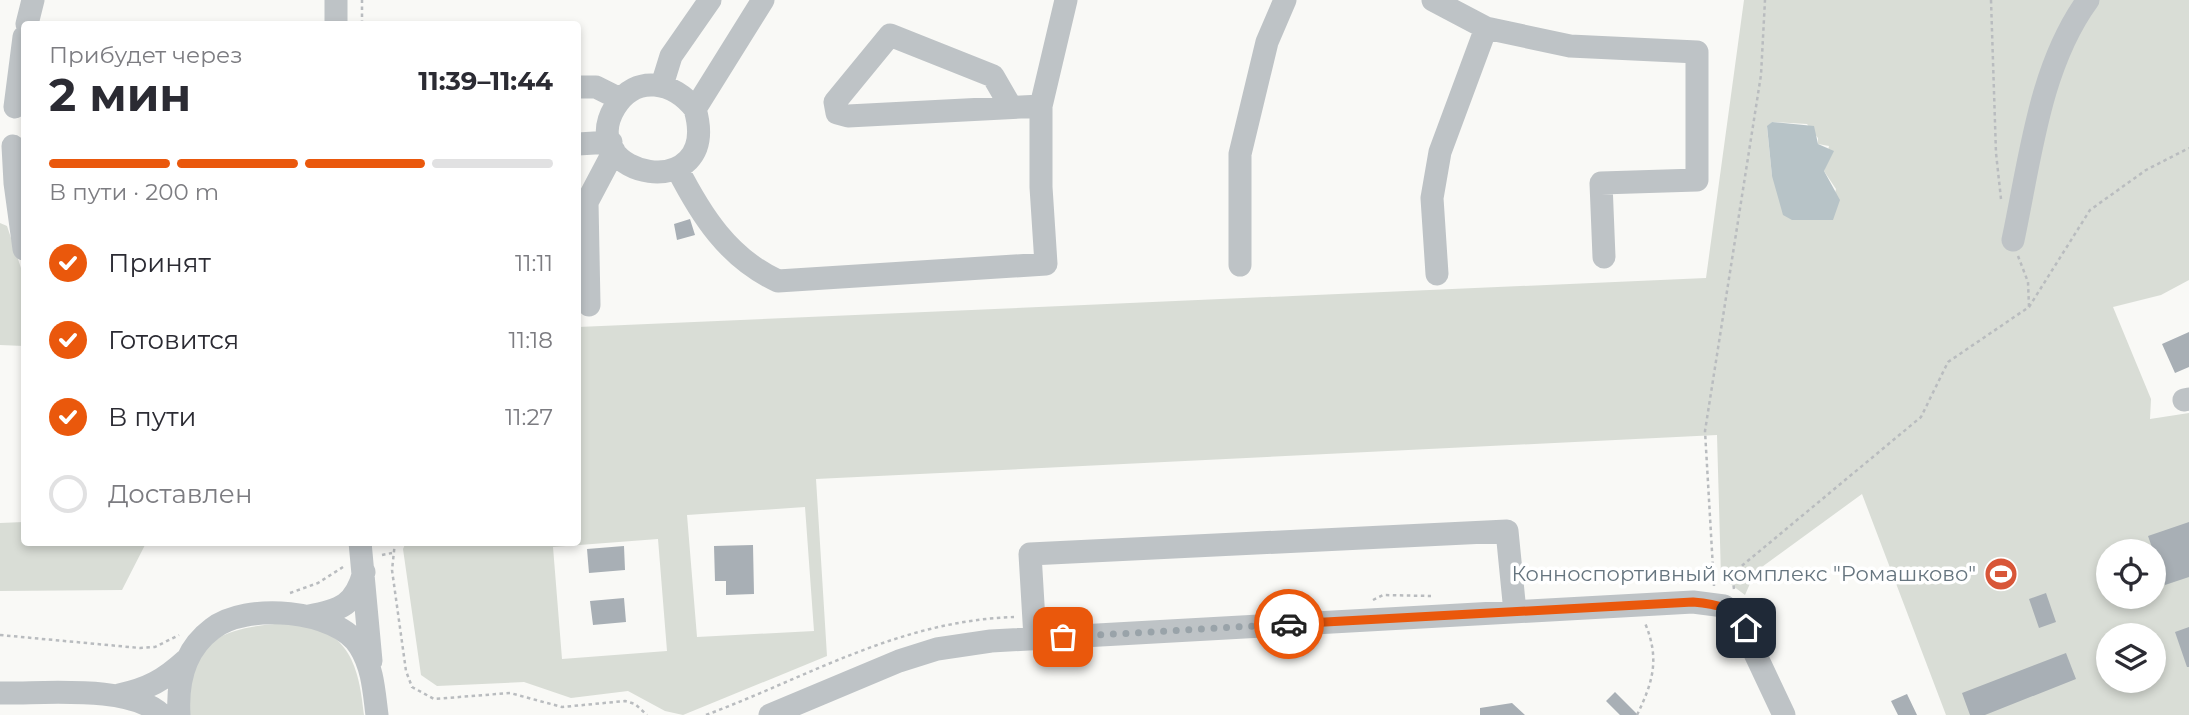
<!DOCTYPE html>
<html lang="ru">
<meta charset="utf-8">
<style>
:root{--surface:#fff;--page:#f2f2f3;--text:#2b2b33;--muted:#7c7c81;--line:#e1e1e2;--accent:#ea580c}
body{margin:0;font-family:Montserrat,sans-serif;background:var(--page);color:var(--text);height:100vh;display:flex;flex-direction:column;font-size:26px;white-space:nowrap}
*{box-sizing:border-box;margin:0}
p{font-size:23px;color:var(--muted)}
.icon{flex:none;width:38px;height:38px;fill:none;stroke:currentColor;stroke-width:2;stroke-linecap:round;stroke-linejoin:round}
.map{position:relative;flex:1;overflow:hidden}
.details{position:absolute;left:21px;top:21px;width:560px;height:525px;display:flex;flex-direction:column;background:var(--surface);border-radius:7px;box-shadow:0 4px 10px #0003}
.details>*{flex:none}
.fabs{position:absolute;left:2096px;top:539px;display:grid;gap:14px}
.fabs a{display:grid;place-items:center;width:70px;height:70px;border-radius:50%;background:var(--surface);box-shadow:0 4px 10px #0003;font-size:35px}
.pin{position:absolute;display:grid;place-items:center;width:60px;height:60px;color:#fff;margin:-30px;border-radius:14px;box-shadow:0 4px 10px #0006}
.courier{position:absolute;display:grid;place-items:center;width:70px;height:70px;margin:-35px;border:5px solid #ea580c;border-radius:50%;background:#fff;color:#222;box-shadow:0 2px 9px #0007}
.headline em{font-style:normal;font-weight:700}
.headline div{display:flex;flex-direction:column-reverse}
.headline{display:flex;align-items:center;justify-content:space-between;height:119px;padding:0 28px}
h1{font-size:46px;font-weight:700;line-height:52px}
.bar{display:grid;grid-template-columns:repeat(4,1fr);gap:10px 7px;align-content:center;height:84px;padding:0 28px}
.bar i{height:9px;border-radius:5px;background:var(--line)}
.bar .current{background:var(--accent)}
.bar p{grid-column:span 4}
ol{padding:0 28px;list-style:none}
li{display:flex;align-items:center;gap:21px;height:77px}
li p{margin-inline-start:auto}
li .icon{padding:7px;border-radius:50%;background:var(--accent);color:#fff;stroke-width:4}
li:last-child{color:var(--muted)}
li i{width:38px;height:38px;border:4px solid var(--line);border-radius:50%}
.map>svg:first-child{display:block}
.green{fill:#d9ddd6;fill-rule:evenodd}
.water{fill:#b7c3c7}
.building{fill:#a8afb5}
.lines{fill:none;stroke-linecap:round;stroke-linejoin:round}
.path{stroke:#b9bcbf;stroke-width:2.5;stroke-dasharray:3.5 3.5;stroke-linecap:butt}
.minor{stroke:#bec3c6;stroke-width:23}
.done{stroke:#99a3a9;stroke-width:7;stroke-dasharray:0 12.6}
.route{stroke:#ea580c;stroke-width:9}
.labels{text-anchor:middle;stroke-width:7;stroke-linejoin:round;paint-order:stroke}
.poi-label{font-size:21px;fill:#66757f;stroke:#fff;text-anchor:end}
</style>
<div class="map">
<svg width="2189" height="715" viewBox="0 0 2189 715">
<rect width="100%" height="100%" fill="#f9f9f6"/>
<path class="green" d="M1744,0H2189V280L2161,295L2113,307L2151,399L2150,419L2189,413V715H1946L1862,494L1755,572L1745,595L1721,577L1717,435L816,479L827,656L683,715L665,711L628,691L571,698L524,682L437,686L421,675L403,549L406,542H578V327L1706,278ZM1772,122L1807,124L1818,138V144L1829,146L1824,171L1836,189L1835,193L1772,176L1767,127ZM805,507L814,631L697,637L687,515ZM658,539L667,651L562,659L553,547ZM2109,551H2154V597H2109ZM2109,635H2154V681H2109Z
M0,223L7,226L24,277V346L0,345Z
M24,522V542L146,543L122,590L0,591V523Z
M294,622C350,630 359,667 364,715H188C188,702 188,688 190,676C201,627 255,626 294,622Z"/>
<path class="water" d="M1772,122L1814,126L1818,144L1834,151L1824,171L1840,200L1833,220H1792L1783,215L1772,176L1767,126Z"/>
<path class="building" d="M690,219L695,235L677,240L674,224Z
M2189,332V367L2175,373L2162,344Z
M2189,522V577L2165,585L2148,536Z
M753,545L754,594L726,595V581H715L714,546Z
M624,546L625,570L589,573L587,549Z
M2046,593L2056,622L2039,628L2029,599Z
M624,598L626,622L593,625L590,601Z
M2189,627V667H2187L2175,632Z
M2066,653L2076,679L1985,715H1970L1962,693Z
M1615,692L1638,715H1620L1606,701Z
M1907,694L1917,715H1898L1891,701Z
M1512,703L1525,715H1480V708Z"/>
<g class="lines">
<path class="path" d="M1991,0L1996,153L2001,199
M362,24V0
M2018,256L2028,282L2029,307
M395,542L392,570L406,671L412,687L434,699L510,693L562,707L625,701L635,704L647,715
M382,555L392,553
M1714,586L1705,431L1761,75L1765,0
M1734,589L1732,574L1921,417L1948,362L2029,307L2090,210L2146,170L2189,148
M290,593L318,583L343,567
M1373,600L1383,595L1431,596
M0,635L140,648L155,647L179,635
M706,715C810,676 899,621 1014,617
M1637,715C1653,682 1660,659 1645,623"/>
<path class="minor" d="M1433,0L1486,28L1570,46L1697,52V180L1601,183L1604,257
M27,24L33,0
M336,24V0
M662,85L671,56L710,0
M578,87H596L620,99
M15,107L24,37
M1011,107L993,76L890,35L835,102L837,113L848,116L1041,106
M695,109C674,82 636,73 615,107C572,178 723,207 695,109L763,0
M578,144L611,142
M13,146L15,183L24,249
M677,168C701,215 728,258 778,281L1046,264L1041,187V106L1066,0
M2013,240C2030,161 2039,67 2088,0
M1240,265V154L1267,42L1285,0
M1437,274L1432,198L1440,152L1486,28
M589,305L587,202L614,151
M2184,400L2189,399
M360,542L371,661
M309,616C341,610 355,605 364,572
M1035,638L1030,554L1507,531L1515,612
M0,693C43,694 130,684 162,715
M119,695C148,689 164,680 186,660
M179,715C177,682 184,650 212,629C245,602 337,609 360,647C373,668 374,692 377,715
M770,715L899,661L937,649L991,641L1693,602L1724,606L1737,615L1784,715"/>
</g>
<g class="lines">
<path class="done" d="M1063,637L1289,624"/>
<path class="route" d="M1289,624L1693,602C1718,604 1732,607 1746,628"/>
</g>
<defs>
<symbol id="stadium-disc" viewBox="-11 -11 22 22"><circle r="9.5" fill="#d85638" stroke="#fff"/><path d="M0-5a6.5 5 0 1 0 0 10a6.5 5 0 1 0 0-10ZM-3.5-1.8h7v3.6h-7Z" fill="#fff"/></symbol>
</defs>
<g fill-rule="evenodd">
<use href="#stadium-disc" x="1982" y="555" width="38" height="38"/>
</g>
<g class="labels">
<g class="poi-label">
<text x="1976" y="581">Конноспортивный комплекс "Ромашково"</text>
</g>
</g>
</svg>
<div class="fabs">
<a><svg class="icon" aria-label="locate" viewBox="0 0 24 24"><circle cx="12" cy="12" r="6"/><path d="M12 2v4M12 18v4M2 12h4M18 12h4"/></svg></a>
<a><svg class="icon" aria-label="layers" viewBox="0 0 24 24"><path d="M12 4l9 5-9 5-9-5zM3 14l9 5 9-5"/></svg></a>
</div>
<div class="pin" style="left:1063px;top:637px;background:#ea580c"><svg class="icon" aria-label="bag" viewBox="0 0 24 24"><path d="M5 8h14l-1 12H6zM9 8a3 3 0 0 1 6 0"/></svg></div>
<div class="pin" style="left:1746px;top:628px;background:#1f2937"><svg class="icon" aria-label="home" viewBox="0 0 24 24"><path d="M3 11l9-7 9 7M6 9v11h12V9"/></svg></div>
<div class="courier" style="left:1289px;top:624px"><svg class="icon" aria-label="car" viewBox="0 0 24 24"><path d="M5 17H2v-5l4-1 3-4h7l3 4 3 1v5h-3M9 17h6M6 11h13"/><circle cx="7" cy="17" r="2"/><circle cx="17" cy="17" r="2"/></svg></div>
<section class="details">
<div class="headline"><div><h1>2 мин</h1><p>Прибудет через</p></div><em>11:39–11:44</em></div>
<div class="bar"><i class="current"></i><i class="current"></i><i class="current"></i><i></i><p>В пути · 200 m</p></div>
<ol>
<li><svg class="icon" aria-label="check" viewBox="0 0 24 24"><path d="M5 12l5 5 9-10"/></svg>Принят<p>11:11</p></li>
<li><svg class="icon" aria-label="check" viewBox="0 0 24 24"><path d="M5 12l5 5 9-10"/></svg>Готовится<p>11:18</p></li>
<li><svg class="icon" aria-label="check" viewBox="0 0 24 24"><path d="M5 12l5 5 9-10"/></svg>В пути<p>11:27</p></li>
<li><i></i>Доставлен</li>
</ol>
</section>
</div>
